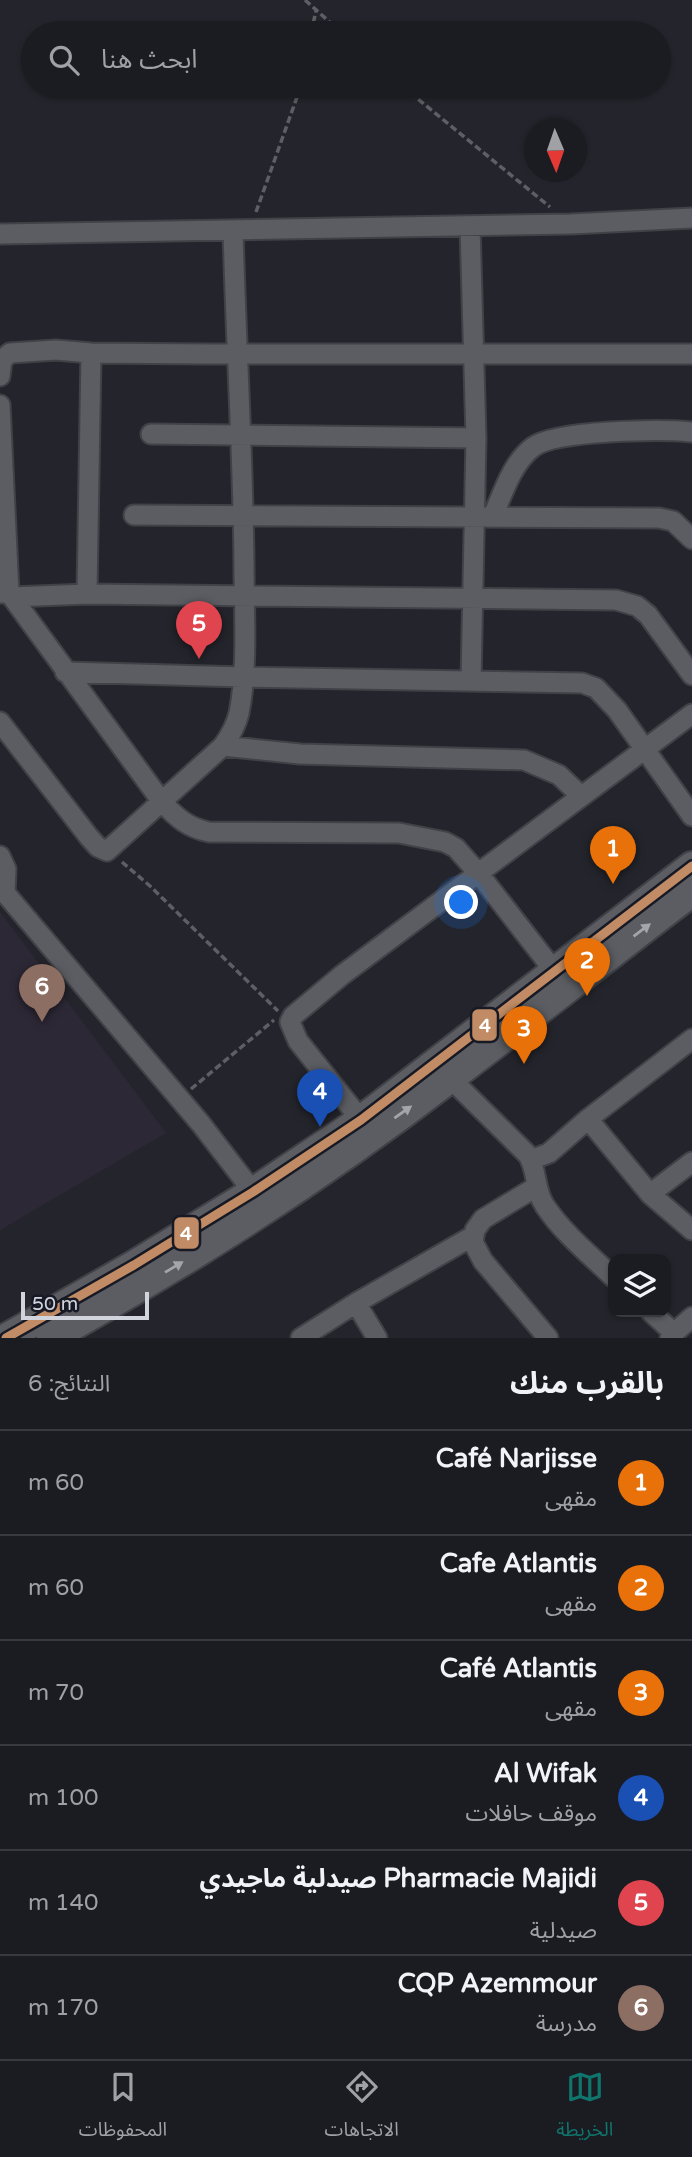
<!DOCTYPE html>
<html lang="ar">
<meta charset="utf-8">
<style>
:root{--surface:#1b1c21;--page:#24252a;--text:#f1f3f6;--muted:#a0a1a5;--line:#393a3f;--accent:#0f766e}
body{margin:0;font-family:"Varela Round","Noto Sans Arabic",sans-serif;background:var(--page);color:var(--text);direction:rtl}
.controls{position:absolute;right:21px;bottom:21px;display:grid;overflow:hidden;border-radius:14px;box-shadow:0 2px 5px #0004}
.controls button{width:63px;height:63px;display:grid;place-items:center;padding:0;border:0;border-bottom:2px solid var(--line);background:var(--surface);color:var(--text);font:35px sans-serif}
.compass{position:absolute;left:524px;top:119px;width:63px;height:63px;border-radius:50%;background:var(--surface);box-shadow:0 2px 5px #0004;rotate:178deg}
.scale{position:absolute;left:21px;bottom:18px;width:128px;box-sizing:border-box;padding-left:7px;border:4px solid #d2d4dd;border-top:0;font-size:19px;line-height:24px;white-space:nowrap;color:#d2d4dd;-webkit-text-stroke:5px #171a25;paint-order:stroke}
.you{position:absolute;left:462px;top:903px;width:24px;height:24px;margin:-18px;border:5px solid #fff;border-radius:50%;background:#1a73e8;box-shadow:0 0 0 10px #1a73e833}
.badge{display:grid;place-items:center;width:46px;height:46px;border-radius:50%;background:var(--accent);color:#fff;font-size:23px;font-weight:700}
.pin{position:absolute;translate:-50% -58px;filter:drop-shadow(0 2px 4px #0008)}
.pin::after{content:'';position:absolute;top:37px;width:24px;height:21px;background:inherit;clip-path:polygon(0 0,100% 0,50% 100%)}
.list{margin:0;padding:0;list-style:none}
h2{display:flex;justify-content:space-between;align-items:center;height:91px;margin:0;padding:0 28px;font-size:30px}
h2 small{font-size:23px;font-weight:400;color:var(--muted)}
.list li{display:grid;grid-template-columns:46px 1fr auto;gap:21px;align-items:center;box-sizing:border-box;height:105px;padding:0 28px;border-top:2px solid var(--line)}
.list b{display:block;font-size:26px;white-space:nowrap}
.list p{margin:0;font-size:23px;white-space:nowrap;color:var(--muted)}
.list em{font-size:23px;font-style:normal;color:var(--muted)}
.icon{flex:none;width:38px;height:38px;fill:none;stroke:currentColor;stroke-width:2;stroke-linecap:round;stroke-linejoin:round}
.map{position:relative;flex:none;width:692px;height:1338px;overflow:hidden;direction:ltr}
.search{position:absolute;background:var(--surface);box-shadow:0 2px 5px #0004;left:21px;right:21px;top:21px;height:77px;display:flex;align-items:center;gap:18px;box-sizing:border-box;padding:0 24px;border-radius:38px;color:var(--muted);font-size:26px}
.sheet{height:721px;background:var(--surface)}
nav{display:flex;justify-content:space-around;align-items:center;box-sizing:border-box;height:98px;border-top:2px solid var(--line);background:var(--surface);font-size:19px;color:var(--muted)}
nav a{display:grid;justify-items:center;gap:4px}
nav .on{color:var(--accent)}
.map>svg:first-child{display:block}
</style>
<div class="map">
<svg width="692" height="1338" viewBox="0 0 692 1338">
<rect width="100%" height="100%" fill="#24252c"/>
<path fill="#2d2836" d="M 0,912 L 166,1133 L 0,1230 Z"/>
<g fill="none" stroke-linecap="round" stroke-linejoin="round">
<g stroke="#414248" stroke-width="23">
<path id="street" d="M 470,226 L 476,438 L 471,681
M 0,234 L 571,224 L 692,218
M 0,376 L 2,360 L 10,353 L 56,350 L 91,353 L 208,354 L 692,354
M 0,405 L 9,593
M 151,434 L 476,438
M 134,515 L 659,518 L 673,521 L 692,539
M 493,516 C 503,493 512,463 533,447 C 556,430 661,429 692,432
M 0,593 L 8,592 L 12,597 L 162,802 C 176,817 188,828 209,832 L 399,833 L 445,842 L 456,848 L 479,874 L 562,981
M 87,594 L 91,353
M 12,597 L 87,594 L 616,600 L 637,606 L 648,615 L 692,675
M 65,672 L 243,677 L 582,683 L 596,688 L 617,710 L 692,816
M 0,722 L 89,837 L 98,847 L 107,851 L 223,746 C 230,736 236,726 239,713 C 248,668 244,611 244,565 C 243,454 236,342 233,231
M 223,746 L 300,754 L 524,760 L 559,775 L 581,796
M 0,856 L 6,869 L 5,893 L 201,1124 L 261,1202
M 451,1079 L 528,1155 C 538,1171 534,1190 545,1206 C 563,1233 590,1255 613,1277
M 588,1119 L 650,1194 L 692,1230
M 361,1120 L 298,1041 L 290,1022 L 293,1016 L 342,975 L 692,714
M 531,1160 L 549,1153 L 588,1119 L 692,1039
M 536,1187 L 483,1219 L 475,1230 L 473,1242 L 483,1261 L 548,1338
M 650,1194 L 692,1162
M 651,1312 L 674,1333 L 670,1338
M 674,1333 L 692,1317
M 301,1338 L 356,1303
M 377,1338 L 356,1303 L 473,1236"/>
</g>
<g stroke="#414248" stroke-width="32">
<path id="secondary" d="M 6,1338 L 134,1265 L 253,1192 L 361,1120 L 692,866
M 51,1338 C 191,1261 326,1174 452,1077 C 533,1016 612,953 692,892"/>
</g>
<path stroke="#5e5f64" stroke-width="3.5" stroke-dasharray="7 3.5" stroke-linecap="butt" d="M 305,0 L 342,33
M 311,33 L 316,11
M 402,86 L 550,207
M 256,212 L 301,86
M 122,862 L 150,886 L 278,1011
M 191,1089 L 274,1020"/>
<use href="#street" stroke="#5c5d62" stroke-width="19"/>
<use href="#secondary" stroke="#5c5d62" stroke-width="28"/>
<g stroke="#171a25" stroke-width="14">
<path id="bus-1" d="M 6,1338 L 134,1265 L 253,1192 L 361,1120 L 692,866"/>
</g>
<use href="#bus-1" stroke="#c18c65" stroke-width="9"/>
</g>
<defs><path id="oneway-solid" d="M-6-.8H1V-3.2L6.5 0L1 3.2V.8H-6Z" transform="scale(1.75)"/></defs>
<g fill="#a3a4ac">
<use href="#oneway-solid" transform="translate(642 930) rotate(-37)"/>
<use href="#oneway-solid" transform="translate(403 1112) rotate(-35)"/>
<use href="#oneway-solid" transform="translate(174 1267) rotate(-31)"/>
</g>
<g stroke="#171a25" stroke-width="2.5">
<rect x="471" y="1008" width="27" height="34" rx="7" fill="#c18c65"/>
<rect x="173" y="1216" width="27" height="34" rx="7" fill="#c18c65"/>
</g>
<g font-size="19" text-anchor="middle" font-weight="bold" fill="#fff">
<text x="485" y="1032">4</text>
<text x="186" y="1240">4</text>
</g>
</svg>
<div class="controls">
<button><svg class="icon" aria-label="layers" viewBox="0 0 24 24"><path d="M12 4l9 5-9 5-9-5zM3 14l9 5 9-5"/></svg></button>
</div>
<svg class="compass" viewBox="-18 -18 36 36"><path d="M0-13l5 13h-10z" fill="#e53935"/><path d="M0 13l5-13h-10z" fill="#a0a1a5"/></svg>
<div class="scale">50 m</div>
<div class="you"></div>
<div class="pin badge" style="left:613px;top:884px;background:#e8710a">1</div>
<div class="pin badge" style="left:587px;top:996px;background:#e8710a">2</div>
<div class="pin badge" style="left:524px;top:1064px;background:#e8710a">3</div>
<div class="pin badge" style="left:320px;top:1127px;background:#1a4fb4">4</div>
<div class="pin badge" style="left:199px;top:659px;background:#e0444e">5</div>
<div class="pin badge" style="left:42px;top:1022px;background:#8d6e63">6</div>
<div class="search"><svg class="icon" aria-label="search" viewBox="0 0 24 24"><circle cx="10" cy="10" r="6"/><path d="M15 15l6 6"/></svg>ابحث هنا</div>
</div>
<section class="sheet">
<h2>بالقرب منك<small>النتائج: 6</small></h2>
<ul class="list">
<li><span class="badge" style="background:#e8710a">1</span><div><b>Café Narjisse</b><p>مقهى</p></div><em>60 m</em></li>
<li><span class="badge" style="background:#e8710a">2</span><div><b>Cafe Atlantis</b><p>مقهى</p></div><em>60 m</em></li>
<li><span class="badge" style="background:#e8710a">3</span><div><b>Café Atlantis</b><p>مقهى</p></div><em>70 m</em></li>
<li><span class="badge" style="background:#1a4fb4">4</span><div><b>Al Wifak</b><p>موقف حافلات</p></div><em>100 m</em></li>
<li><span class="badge" style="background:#e0444e">5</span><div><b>Pharmacie Majidi صيدلية ماجيدي</b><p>صيدلية</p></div><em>140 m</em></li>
<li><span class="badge" style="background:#8d6e63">6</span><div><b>CQP Azemmour</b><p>مدرسة</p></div><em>170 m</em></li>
</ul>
</section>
<nav>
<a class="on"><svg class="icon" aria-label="map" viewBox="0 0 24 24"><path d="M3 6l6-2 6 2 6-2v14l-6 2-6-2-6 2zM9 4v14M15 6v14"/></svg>الخريطة</a>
<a><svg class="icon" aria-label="directions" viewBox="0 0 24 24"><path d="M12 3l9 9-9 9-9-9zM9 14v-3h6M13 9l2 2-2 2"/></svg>الاتجاهات</a>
<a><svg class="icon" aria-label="saved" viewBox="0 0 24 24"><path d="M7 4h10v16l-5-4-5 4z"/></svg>المحفوظات</a>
</nav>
